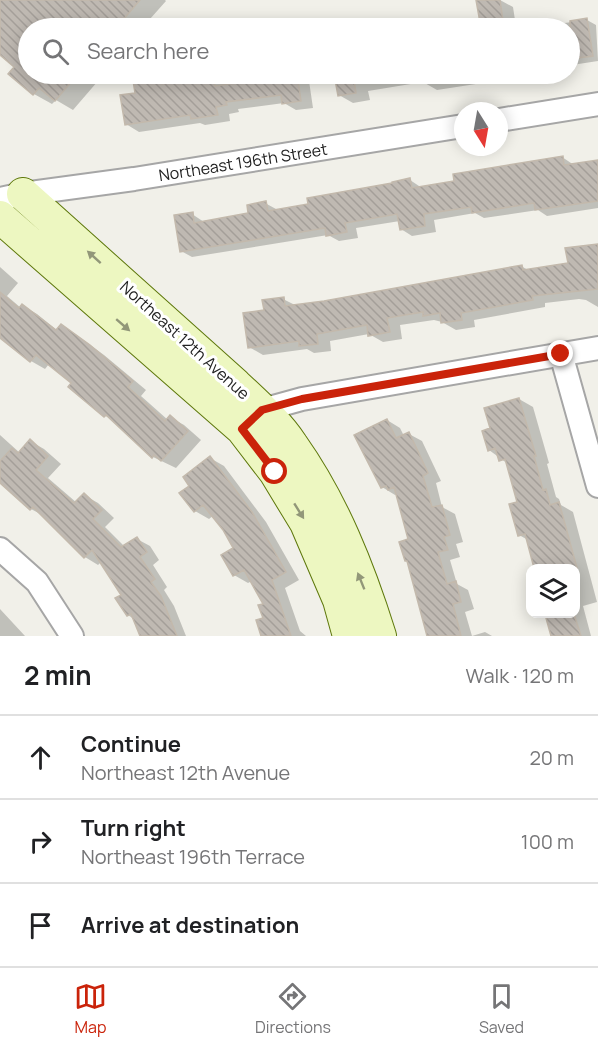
<!DOCTYPE html>
<meta charset="utf-8">
<style>
:root{--surface:#fff;--page:#f6f6f6;--text:#202124;--muted:#757577;--line:#e0e0e0;--accent:#ca230a}
body{margin:0;font-family:Manrope,sans-serif;background:var(--page);color:var(--text)}
.controls{position:absolute;right:18px;bottom:18px;display:grid;overflow:hidden;border-radius:12px;box-shadow:0 3px 15px #0003}
.controls button{width:54px;height:54px;display:grid;place-items:center;padding:0;border:0;border-bottom:2px solid var(--line);background:var(--surface);color:var(--text);font:30px sans-serif}
.compass{position:absolute;left:454px;top:102px;width:54px;height:54px;border-radius:50%;background:var(--surface);box-shadow:0 3px 15px #0003;rotate:169deg}
.stop{position:absolute;width:18px;height:18px;margin:-14px;border:4px solid #ca230a;border-radius:50%;background:#fff}
.stop.end{background:#ca230a;border-color:#fff;box-shadow:0 2px 6px #0008}
.list{margin:0;padding:0;list-style:none}
h2{display:flex;justify-content:space-between;align-items:center;height:78px;margin:0;padding:0 24px;font-size:26px}
h2 small{font-size:20px;font-weight:400;color:var(--muted)}
.list li{display:grid;grid-template-columns:39px 1fr auto;gap:18px;align-items:center;box-sizing:border-box;height:84px;padding:0 24px;border-top:2px solid var(--line)}
.list b{display:block;font-size:22px;white-space:nowrap}
.list p{margin:0;font-size:20px;white-space:nowrap;color:var(--muted)}
.list em{font-size:20px;font-style:normal;color:var(--muted)}
.icon{flex:none;width:33px;height:33px;fill:none;stroke:currentColor;stroke-width:2;stroke-linecap:round;stroke-linejoin:round}
.map{position:relative;flex:none;width:598px;height:636px;overflow:hidden}
.search{position:absolute;background:var(--surface);box-shadow:0 3px 15px #0003;left:18px;right:18px;top:18px;height:66px;display:flex;align-items:center;gap:15px;box-sizing:border-box;padding:0 21px;border-radius:33px;color:var(--muted);font-size:22px}
.sheet{height:330px;background:var(--surface)}
nav{display:flex;justify-content:space-around;align-items:center;box-sizing:border-box;height:84px;border-top:2px solid var(--line);background:var(--surface);font-size:16px;color:var(--muted)}
nav a{display:grid;justify-items:center;gap:3px}
nav .on{color:var(--accent)}
.map>svg:first-child{display:block}
</style>
<div class="map">
<svg width="598" height="636" viewBox="0 0 598 636">
<defs>
<pattern id="building-back-hatch" width="6" height="6" patternUnits="userSpaceOnUse" patternTransform="scale(1.5)"><rect width="6" height="6" fill="#bfb9b2"/><path d="M-1 5l2 2M0 0l6 6M5-1l2 2" fill="none" stroke="#a49f99"/></pattern>
</defs>
<rect width="100%" height="100%" fill="#f1f0e9"/>
<path fill="#0003" d="M 0,0 L 165,0 L 166,1 L 142,28 L 28,28 L 28,74 L 104,74 L 73,110 L 56,100 L 52,104 L 34,94 L 16,67 L 0,53 Z
M 493,0 L 500,0 L 513,7 L 515,20 L 521,19 L 535,28 L 454,28 L 482,25 Z
M 587,20 L 596,25 L 598,61 L 572,65 L 570,64 L 570,28 L 558,28 L 557,24 Z
M 134,74 L 172,74 L 173,84 L 213,78 L 227,86 L 252,82 L 250,74 L 308,74 L 313,108 L 296,110 L 284,103 L 238,109 L 239,112 L 229,114 L 230,121 L 205,125 L 200,123 L 139,132 L 126,124 L 137,94 Z
M 336,74 L 514,74 L 515,78 L 437,90 L 423,82 L 368,91 L 370,100 L 353,103 L 339,95 Z
M 562,157 L 574,165 L 598,161 L 598,208 L 547,216 L 538,210 L 484,218 L 475,213 L 434,220 L 436,232 L 412,236 L 401,229 L 400,221 L 356,228 L 358,238 L 339,241 L 328,235 L 192,257 L 181,251 L 192,214 L 204,222 L 250,215 L 265,203 L 276,209 L 277,211 L 410,180 L 422,188 Z
M 598,245 L 598,307 L 586,300 L 579,299 L 545,303 L 545,307 L 474,320 L 475,327 L 456,330 L 442,322 L 434,320 L 400,325 L 402,339 L 383,342 L 369,334 L 330,341 L 331,351 L 314,353 L 307,349 L 263,355 L 249,347 L 265,311 L 283,299 L 297,306 L 521,266 L 528,270 L 569,264 Z
M 0,267 L 18,283 L 7,296 L 21,308 L 23,306 L 37,314 L 58,331 L 75,334 L 104,355 L 146,390 L 141,396 L 168,420 L 170,417 L 184,425 L 201,440 L 176,468 L 153,457 L 113,420 L 105,415 L 73,383 L 49,364 L 45,369 L 31,361 L 0,336 Z
M 519,399 L 533,407 L 549,463 L 547,464 L 556,497 L 559,499 L 561,505 L 573,512 L 597,602 L 583,606 L 591,636 L 552,636 L 548,614 L 576,614 L 576,568 L 536,568 L 528,540 L 519,535 L 519,503 L 508,464 L 489,450 L 492,429 Z
M 387,420 L 400,428 L 404,436 L 409,434 L 422,441 L 441,481 L 436,483 L 442,507 L 455,514 L 463,542 L 456,544 L 460,557 L 450,560 L 457,584 L 468,590 L 474,609 L 465,612 L 472,636 L 485,632 L 492,636 L 431,636 L 410,541 L 397,494 L 395,495 L 382,487 Z
M 0,435 L 20,453 L 30,441 L 44,449 L 61,464 L 48,478 L 77,503 L 84,495 L 98,503 L 114,518 L 105,527 L 125,547 L 137,539 L 150,546 L 159,560 L 153,565 L 167,587 L 164,590 L 174,606 L 186,636 L 142,636 L 135,620 L 128,615 L 123,595 L 101,562 L 98,565 L 85,557 L 44,516 L 31,509 L 0,481 Z
M 210,458 L 224,466 L 266,522 L 299,580 L 285,588 L 300,631 L 306,636 L 261,636 L 265,605 L 252,581 L 248,583 L 234,575 L 235,549 L 214,515 L 209,519 L 195,511 L 191,486 Z
M 0,609 L 25,636 L 0,636 Z"/>
<path fill="url(#building-back-hatch)" stroke="#c3b9ac" stroke-width="1.5" d="M 0,0 L 140,0 L 116,28 L 28,28 L 28,74 L 78,74 L 55,101 L 39,88 L 33,95 L 8,74 L 14,67 L 0,55 Z
M 476,0 L 500,0 L 504,28 L 481,28 Z
M 587,18 L 593,56 L 570,59 L 570,21 Z
M 132,74 L 161,74 L 162,84 L 213,76 L 215,86 L 250,81 L 249,74 L 297,74 L 301,101 L 282,104 L 281,95 L 226,102 L 227,105 L 216,107 L 218,115 L 191,119 L 190,115 L 125,125 L 120,95 L 135,93 Z
M 334,74 L 353,74 L 356,93 L 338,96 Z
M 563,156 L 564,165 L 598,160 L 598,201 L 535,210 L 534,203 L 472,213 L 471,207 L 424,214 L 425,226 L 400,230 L 397,214 L 345,223 L 347,232 L 326,236 L 325,228 L 180,252 L 174,215 L 193,212 L 194,223 L 248,213 L 247,205 L 266,201 L 268,211 L 308,204 L 307,198 L 392,183 L 392,182 L 410,178 L 412,188 L 454,181 L 453,174 Z
M 598,244 L 598,289 L 532,296 L 533,300 L 461,313 L 462,320 L 441,323 L 440,313 L 423,316 L 423,312 L 387,318 L 390,332 L 368,336 L 367,325 L 317,334 L 318,344 L 299,346 L 299,341 L 248,348 L 243,313 L 264,310 L 262,300 L 284,297 L 285,306 L 324,301 L 522,265 L 523,270 L 568,263 L 565,248 Z
M 0,292 L 19,308 L 22,304 L 56,330 L 61,324 L 90,345 L 133,381 L 128,387 L 165,421 L 170,415 L 188,431 L 161,461 L 154,455 L 152,458 L 106,415 L 104,417 L 68,387 L 71,383 L 36,355 L 30,362 L 0,338 Z
M 519,398 L 536,456 L 534,456 L 543,490 L 546,489 L 550,505 L 559,502 L 577,568 L 534,568 L 525,534 L 518,536 L 509,504 L 517,502 L 505,459 L 499,461 L 495,448 L 488,451 L 482,431 L 490,428 L 484,408 Z
M 387,419 L 396,438 L 409,432 L 428,473 L 423,476 L 432,507 L 442,505 L 450,535 L 444,537 L 448,550 L 438,552 L 447,584 L 456,581 L 461,602 L 453,604 L 461,636 L 427,636 L 407,561 L 405,561 L 399,542 L 408,539 L 394,487 L 388,490 L 386,486 L 381,488 L 354,435 Z
M 30,439 L 48,456 L 36,470 L 74,503 L 84,493 L 102,510 L 93,519 L 121,547 L 137,537 L 147,552 L 140,557 L 155,579 L 151,582 L 161,596 L 177,636 L 140,636 L 131,614 L 127,616 L 115,598 L 121,595 L 92,550 L 84,558 L 33,507 L 30,510 L 0,483 L 0,461 L 12,448 L 18,453 Z
M 210,456 L 252,512 L 286,572 L 272,580 L 291,636 L 261,636 L 256,620 L 263,618 L 258,605 L 263,604 L 244,570 L 233,576 L 221,555 L 233,548 L 223,530 L 203,505 L 194,512 L 179,493 L 189,486 L 183,477 Z
M 563,614 L 574,614 L 581,636 L 551,636 L 546,618 Z"/>
<g fill="none" stroke-linecap="round" stroke-linejoin="round">
<g stroke="#a6a6a6" stroke-width="26">
<path id="street" d="M 499,120 L 598,104
M 0,199 L 23,194 L 134,179 L 463,126
M 561,354 L 598,486
M 254,417 L 262,410 L 302,399 L 598,348
M 0,549 L 37,582 L 72,636"/>
</g>
<g stroke="#5d770a" stroke-width="34">
<path id="secondary" d="M 23,194 L 236,385 C 255,403 277,422 292,445 C 333,503 359,569 380,636
M 0,217 L 242,429 L 275,472 L 306,523 L 339,600 L 349,636"/>
</g>
<use href="#street" stroke="#fff" stroke-width="22"/>
<use href="#secondary" stroke="#edf7c1" stroke-width="32"/>
</g>
<defs><path id="oneway-solid" d="M-6-.8H1V-3.2L6.5 0L1 3.2V.8H-6Z" transform="scale(1.5)"/></defs>
<g fill="#929779">
<use href="#oneway-solid" transform="translate(94 257) rotate(-138)"/>
<use href="#oneway-solid" transform="translate(123 325) rotate(41)"/>
<use href="#oneway-solid" transform="translate(299 511) rotate(58)"/>
<use href="#oneway-solid" transform="translate(361 581) rotate(-112)"/>
</g>
<g fill="none" stroke-linecap="round" stroke-linejoin="round">
<path stroke="#ca230a" stroke-width="8" d="M 275,472 L 242,429 L 262,410 L 302,399 L 561,354"/>
</g>
<g text-anchor="middle" stroke-width="6" stroke-linejoin="round" paint-order="stroke">
<g font-size="16" fill="#222" stroke="#fff">
<text transform="translate(243 162) rotate(-9)" y="6">Northeast 196th Street</text>
<text transform="translate(185 340) rotate(42)" y="6">Northeast 12th Avenue</text>
</g>
</g>
</svg>
<div class="controls">
<button><svg class="icon" aria-label="layers" viewBox="0 0 24 24"><path d="M12 4l9 5-9 5-9-5zM3 14l9 5 9-5"/></svg></button>
</div>
<svg class="compass" viewBox="-18 -18 36 36"><path d="M0-13l5 13h-10z" fill="#e53935"/><path d="M0 13l5-13h-10z" fill="#757577"/></svg>
<div class="stop" style="left:275px;top:472px"></div>
<div class="stop end" style="left:561px;top:354px"></div>
<div class="search"><svg class="icon" aria-label="search" viewBox="0 0 24 24"><circle cx="10" cy="10" r="6"/><path d="M15 15l6 6"/></svg>Search here</div>
</div>
<section class="sheet">
<h2>2 min<small>Walk · 120 m</small></h2>
<ul class="list">
<li><svg class="icon" aria-label="ahead" viewBox="0 0 24 24"><path d="M12 20V5M6 11l6-6 6 6"/></svg><div><b>Continue</b><p>Northeast 12th Avenue</p></div><em>20 m</em></li>
<li><svg class="icon" aria-label="right" viewBox="0 0 24 24"><path d="M7 20v-9h11M14 6l5 5-5 5"/></svg><div><b>Turn right</b><p>Northeast 196th Terrace</p></div><em>100 m</em></li>
<li><svg class="icon" aria-label="arrive" viewBox="0 0 24 24"><path d="M6 21V4h12l-3 4 3 4H6"/></svg><div><b>Arrive at destination</b></div></li>
</ul>
</section>
<nav>
<a class="on"><svg class="icon" aria-label="map" viewBox="0 0 24 24"><path d="M3 6l6-2 6 2 6-2v14l-6 2-6-2-6 2zM9 4v14M15 6v14"/></svg>Map</a>
<a><svg class="icon" aria-label="directions" viewBox="0 0 24 24"><path d="M12 3l9 9-9 9-9-9zM9 14v-3h6M13 9l2 2-2 2"/></svg>Directions</a>
<a><svg class="icon" aria-label="saved" viewBox="0 0 24 24"><path d="M7 4h10v16l-5-4-5 4z"/></svg>Saved</a>
</nav>
